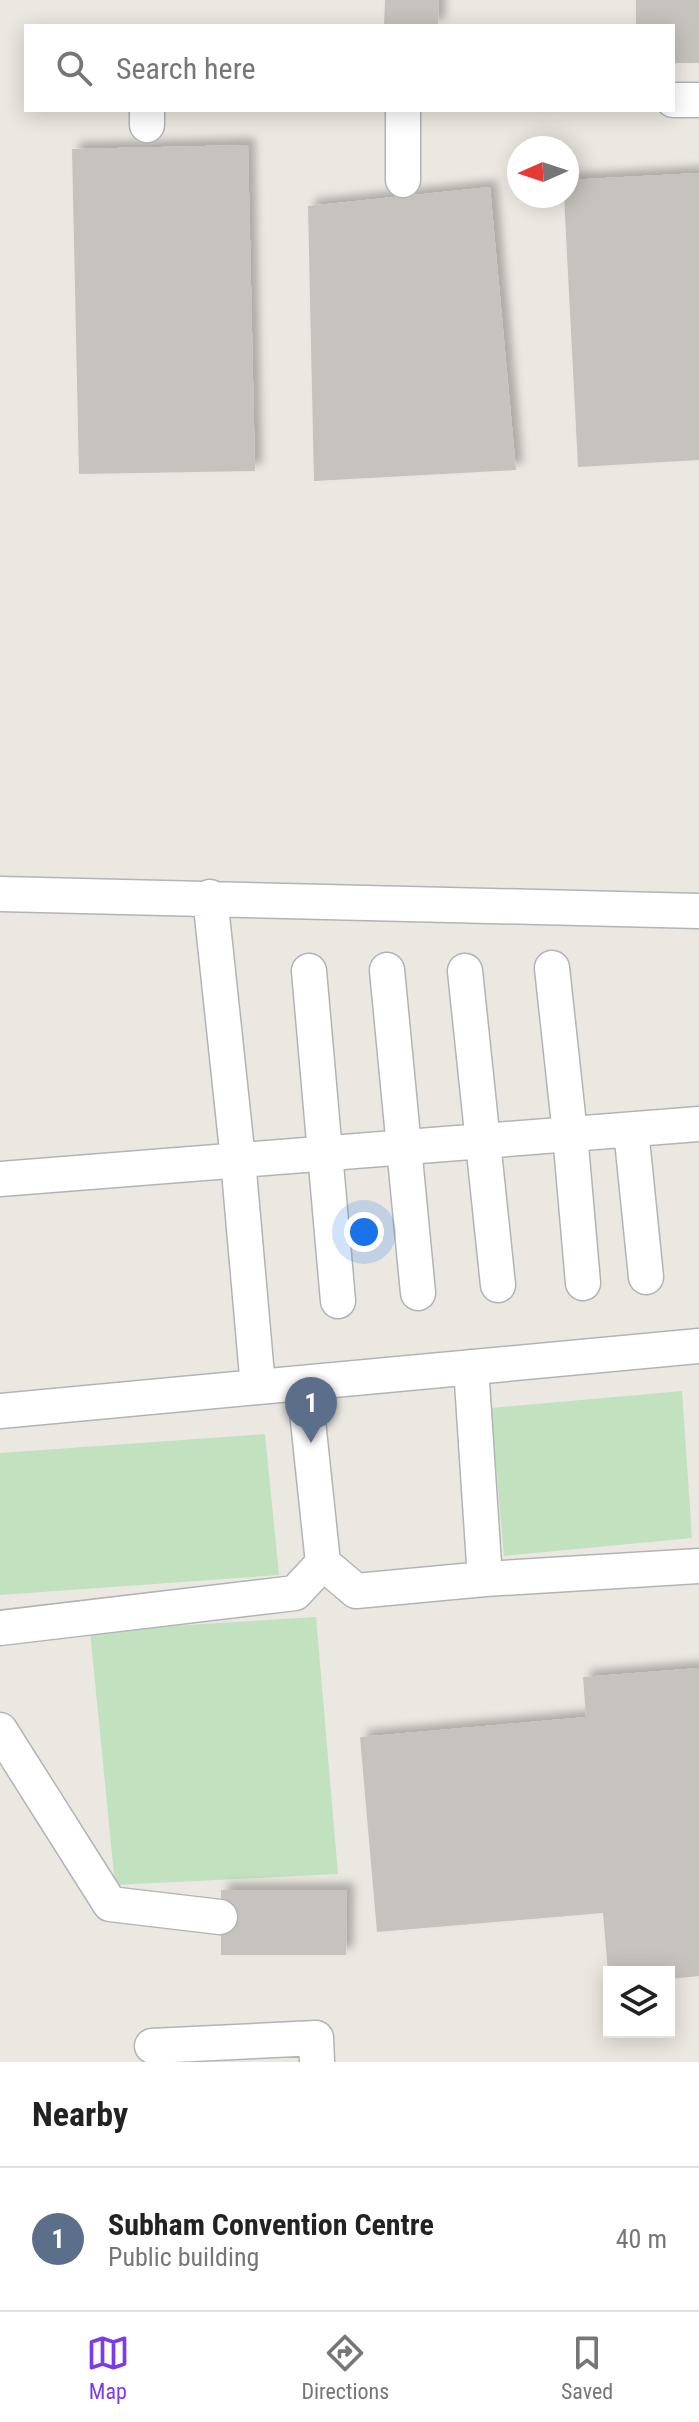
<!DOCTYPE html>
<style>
:root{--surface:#fff;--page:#f6f6f6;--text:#222;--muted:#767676;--line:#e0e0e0;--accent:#7c3aed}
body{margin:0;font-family:"Roboto Condensed",sans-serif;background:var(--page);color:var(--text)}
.controls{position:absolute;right:24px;bottom:24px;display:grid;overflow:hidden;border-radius:0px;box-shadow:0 4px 20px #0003}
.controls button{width:72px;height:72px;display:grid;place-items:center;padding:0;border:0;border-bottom:2px solid var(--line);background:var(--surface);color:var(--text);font:40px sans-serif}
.compass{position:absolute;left:507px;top:136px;width:72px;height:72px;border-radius:50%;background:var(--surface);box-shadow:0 4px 20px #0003;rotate:267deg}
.you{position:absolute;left:364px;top:1232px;width:28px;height:28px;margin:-20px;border:6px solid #fff;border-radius:50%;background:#1a73e8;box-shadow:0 0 0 12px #1a73e833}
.badge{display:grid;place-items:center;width:52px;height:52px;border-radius:50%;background:var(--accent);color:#fff;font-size:26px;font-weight:700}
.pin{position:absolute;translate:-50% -66px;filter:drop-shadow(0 2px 4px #0008)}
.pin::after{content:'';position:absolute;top:42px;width:28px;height:24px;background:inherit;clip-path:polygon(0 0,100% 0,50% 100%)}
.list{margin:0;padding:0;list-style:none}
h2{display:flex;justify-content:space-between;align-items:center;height:104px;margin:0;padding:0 32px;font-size:34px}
h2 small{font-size:26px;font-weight:400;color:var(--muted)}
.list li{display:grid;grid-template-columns:52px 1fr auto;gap:24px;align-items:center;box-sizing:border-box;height:144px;padding:0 32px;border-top:2px solid var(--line)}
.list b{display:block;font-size:30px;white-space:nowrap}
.list p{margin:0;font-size:26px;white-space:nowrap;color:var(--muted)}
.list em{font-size:26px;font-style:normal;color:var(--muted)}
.icon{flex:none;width:44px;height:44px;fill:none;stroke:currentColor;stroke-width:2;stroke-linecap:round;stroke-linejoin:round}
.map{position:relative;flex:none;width:699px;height:2062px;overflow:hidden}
.search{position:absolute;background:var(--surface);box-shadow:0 4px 20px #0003;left:24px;right:24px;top:24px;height:88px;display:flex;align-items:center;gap:20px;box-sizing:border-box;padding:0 28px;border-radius:0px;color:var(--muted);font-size:30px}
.sheet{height:248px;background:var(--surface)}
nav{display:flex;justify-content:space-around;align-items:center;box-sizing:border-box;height:112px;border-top:2px solid var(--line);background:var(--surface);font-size:22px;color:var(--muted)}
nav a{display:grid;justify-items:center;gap:4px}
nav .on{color:var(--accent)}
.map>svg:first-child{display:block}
</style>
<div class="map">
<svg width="699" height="2062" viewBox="0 0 699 2062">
<defs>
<filter id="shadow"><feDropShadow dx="7" dy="-7" stdDeviation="4" flood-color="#0004"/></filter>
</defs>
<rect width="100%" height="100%" fill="#ebe8e1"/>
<path fill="#c1e1bf" d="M 682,1391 L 692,1538 L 504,1556 L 491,1408 Z
M 265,1434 L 279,1575 L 0,1595 L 0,1453 Z
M 316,1617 L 338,1874 L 115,1885 L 90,1631 Z"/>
<path fill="#c6c3be" filter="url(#shadow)" d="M 385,0 L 439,0 L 438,26 L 384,26 Z
M 636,0 L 699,0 L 699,63 L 673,63 L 673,26 L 636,26 Z
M 248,145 L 255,471 L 79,474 L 72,149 Z
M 699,173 L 699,460 L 578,467 L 564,196 L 567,196 L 567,180 Z
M 490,187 L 516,470 L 314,481 L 308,206 Z
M 699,1668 L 699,1976 L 669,1979 L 669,1972 L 608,1972 L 603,1913 L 377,1932 L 360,1737 L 586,1717 L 583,1677 Z
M 221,1890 L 347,1890 L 346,1955 L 221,1955 Z"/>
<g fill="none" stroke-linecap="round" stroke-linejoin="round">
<g stroke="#b1b4b7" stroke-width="37">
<path id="minor" d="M 673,100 L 699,100
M 147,110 L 147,125
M 403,110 L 403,180
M 0,894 L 699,911
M 210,897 L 238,1160 L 258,1387
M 552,968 L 570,1134 L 583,1283
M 387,970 L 418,1293
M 309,971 L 338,1301
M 465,971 L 498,1285
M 631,1130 L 646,1277
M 0,1179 L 699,1124
M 471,1367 L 485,1579
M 304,1383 L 323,1563 L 356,1591 L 485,1579 L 699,1566
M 0,1411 L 699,1346
M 0,1628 L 295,1593 L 323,1563
M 0,1730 L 110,1904 L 220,1917
M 152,2046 L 316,2038 L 317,2062"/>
</g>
<use href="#minor" stroke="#fff" stroke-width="34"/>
</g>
</svg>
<div class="controls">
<button><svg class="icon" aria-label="layers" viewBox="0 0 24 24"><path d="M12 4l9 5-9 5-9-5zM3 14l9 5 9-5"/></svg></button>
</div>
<svg class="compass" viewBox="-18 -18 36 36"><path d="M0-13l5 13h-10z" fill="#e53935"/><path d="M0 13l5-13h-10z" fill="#767676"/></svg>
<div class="you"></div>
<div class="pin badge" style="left:311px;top:1443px;background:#5c6f8a">1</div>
<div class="search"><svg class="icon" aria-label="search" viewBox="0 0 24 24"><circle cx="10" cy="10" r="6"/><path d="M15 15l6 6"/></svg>Search here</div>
</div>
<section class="sheet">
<h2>Nearby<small></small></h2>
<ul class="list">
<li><span class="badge" style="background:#5c6f8a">1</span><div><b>Subham Convention Centre</b><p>Public building</p></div><em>40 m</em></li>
</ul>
</section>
<nav>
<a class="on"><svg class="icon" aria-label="map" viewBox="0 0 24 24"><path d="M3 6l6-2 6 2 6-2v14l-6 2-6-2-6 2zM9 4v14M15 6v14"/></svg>Map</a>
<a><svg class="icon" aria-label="directions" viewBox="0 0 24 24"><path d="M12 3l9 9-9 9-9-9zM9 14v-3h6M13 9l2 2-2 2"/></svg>Directions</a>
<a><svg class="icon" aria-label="saved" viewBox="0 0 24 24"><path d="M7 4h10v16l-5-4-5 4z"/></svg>Saved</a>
</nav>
